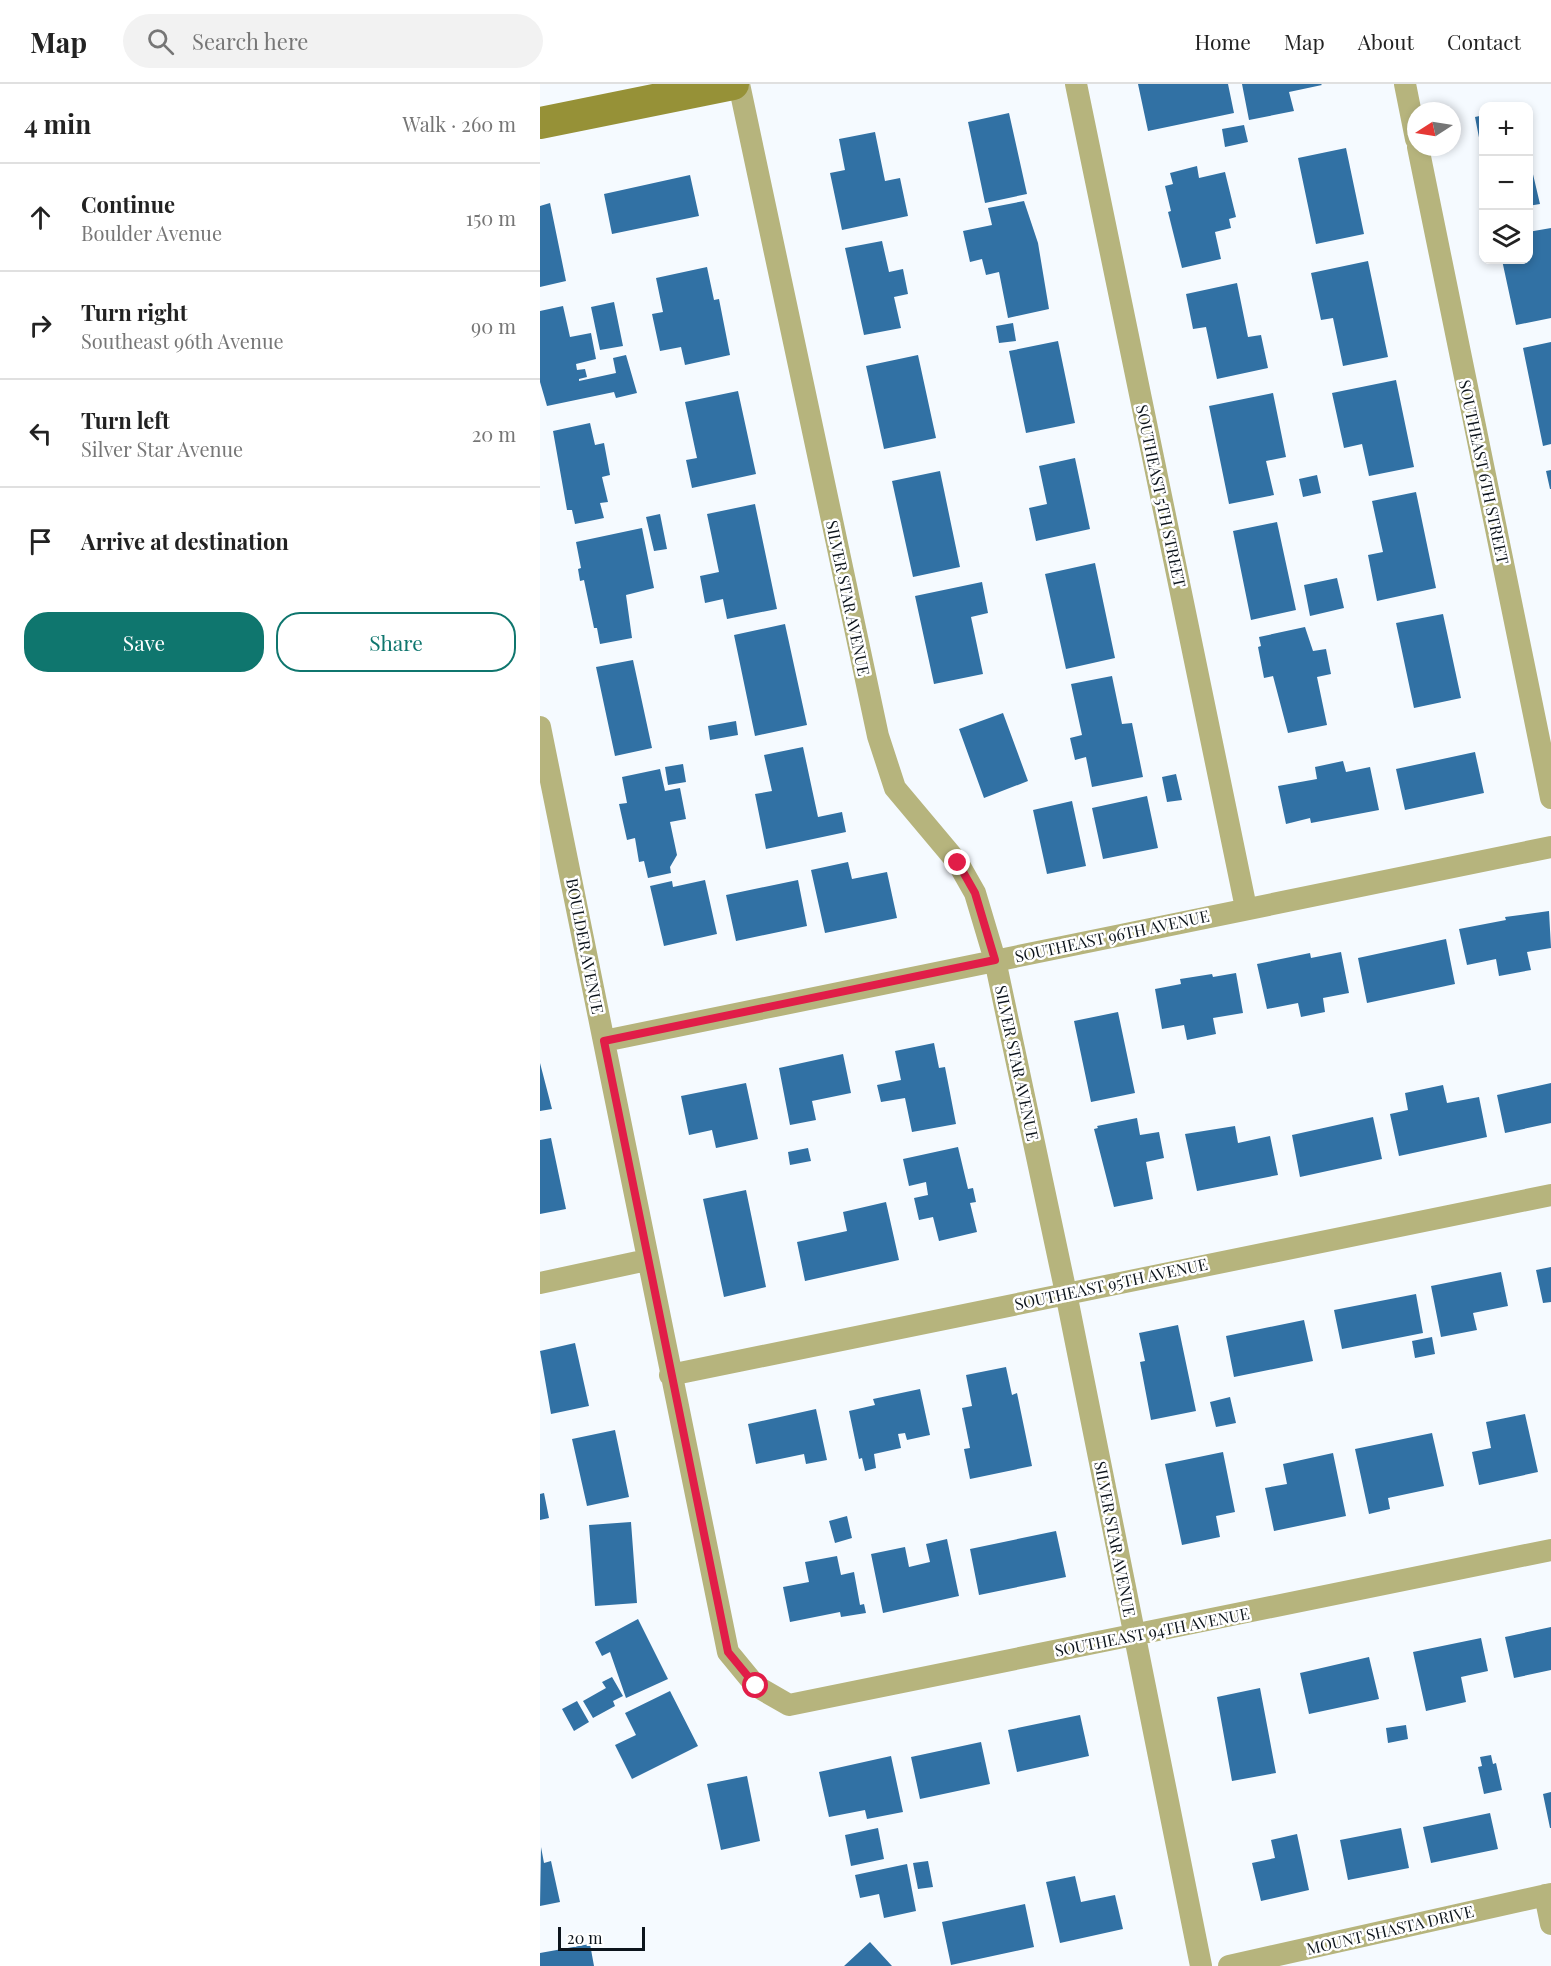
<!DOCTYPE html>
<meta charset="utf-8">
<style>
:root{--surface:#fff;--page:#f2f2f2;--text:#222;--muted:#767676;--line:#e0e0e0;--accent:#0f766e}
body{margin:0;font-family:"Playfair Display",serif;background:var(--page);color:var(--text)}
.controls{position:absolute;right:18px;top:18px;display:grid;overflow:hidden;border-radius:12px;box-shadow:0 3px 9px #0003}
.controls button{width:54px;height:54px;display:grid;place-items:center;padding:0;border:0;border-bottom:2px solid var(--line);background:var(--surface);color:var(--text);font:30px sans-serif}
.compass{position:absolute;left:867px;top:18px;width:54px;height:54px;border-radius:50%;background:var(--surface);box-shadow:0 3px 9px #0003;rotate:258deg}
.scale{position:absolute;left:18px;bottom:15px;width:87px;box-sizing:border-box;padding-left:6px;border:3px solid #0c141c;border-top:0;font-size:16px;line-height:21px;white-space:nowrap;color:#0c141c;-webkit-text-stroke:4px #fff;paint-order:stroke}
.stop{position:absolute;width:18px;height:18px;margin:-14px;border:4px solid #e11d48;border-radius:50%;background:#fff}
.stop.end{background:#e11d48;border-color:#fff;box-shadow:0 2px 6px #0008}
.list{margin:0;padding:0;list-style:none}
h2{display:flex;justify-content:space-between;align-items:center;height:78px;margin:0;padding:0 24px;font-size:26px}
h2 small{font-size:20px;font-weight:400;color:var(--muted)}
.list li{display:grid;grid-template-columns:39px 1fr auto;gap:18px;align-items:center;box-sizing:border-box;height:108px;padding:0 24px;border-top:2px solid var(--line)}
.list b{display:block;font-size:22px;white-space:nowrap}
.list p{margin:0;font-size:20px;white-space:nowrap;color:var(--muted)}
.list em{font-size:20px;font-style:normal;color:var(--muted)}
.actions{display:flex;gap:12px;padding:18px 24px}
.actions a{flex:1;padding:14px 0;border:2px solid var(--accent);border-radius:24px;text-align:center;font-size:21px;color:var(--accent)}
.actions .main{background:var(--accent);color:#fff}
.icon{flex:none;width:33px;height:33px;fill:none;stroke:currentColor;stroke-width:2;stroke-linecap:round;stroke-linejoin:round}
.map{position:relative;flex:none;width:1011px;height:1882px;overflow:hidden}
header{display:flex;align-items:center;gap:36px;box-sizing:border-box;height:84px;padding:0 30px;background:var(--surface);border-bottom:2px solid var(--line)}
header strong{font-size:28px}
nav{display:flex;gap:33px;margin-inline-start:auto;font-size:21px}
.search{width:420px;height:54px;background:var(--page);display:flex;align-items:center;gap:15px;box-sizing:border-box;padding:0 21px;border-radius:33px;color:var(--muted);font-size:22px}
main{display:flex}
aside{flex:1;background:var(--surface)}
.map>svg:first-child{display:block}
</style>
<header>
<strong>Map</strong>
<div class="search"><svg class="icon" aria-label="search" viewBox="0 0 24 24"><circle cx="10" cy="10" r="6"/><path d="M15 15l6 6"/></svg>Search here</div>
<nav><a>Home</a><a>Map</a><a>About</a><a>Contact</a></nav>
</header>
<main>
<aside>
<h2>4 min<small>Walk · 260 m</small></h2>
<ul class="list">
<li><svg class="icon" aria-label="ahead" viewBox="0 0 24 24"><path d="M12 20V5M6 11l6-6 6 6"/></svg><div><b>Continue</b><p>Boulder Avenue</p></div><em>150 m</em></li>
<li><svg class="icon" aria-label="right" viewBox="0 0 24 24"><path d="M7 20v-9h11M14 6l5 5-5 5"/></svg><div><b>Turn right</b><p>Southeast 96th Avenue</p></div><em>90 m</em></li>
<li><svg class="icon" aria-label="left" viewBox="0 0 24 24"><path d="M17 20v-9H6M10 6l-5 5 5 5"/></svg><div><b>Turn left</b><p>Silver Star Avenue</p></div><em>20 m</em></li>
<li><svg class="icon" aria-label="arrive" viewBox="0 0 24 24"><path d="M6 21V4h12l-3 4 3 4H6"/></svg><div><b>Arrive at destination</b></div></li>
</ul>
<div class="actions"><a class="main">Save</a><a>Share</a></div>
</aside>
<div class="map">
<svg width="1011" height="1882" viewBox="0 0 1011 1882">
<rect width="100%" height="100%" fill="#f5faff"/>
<path fill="#3171a4" d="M 598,0 L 688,0 L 694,29 L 608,47 Z
M 702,0 L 781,0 L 782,1 L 749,8 L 754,27 L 709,36 Z
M 469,29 L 487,110 L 445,119 L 428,38 Z
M 944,31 L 944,69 L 942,69 L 935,33 Z
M 704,41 L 708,58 L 685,63 L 682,45 Z
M 335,48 L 345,97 L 360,94 L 368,132 L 302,146 L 290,89 L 305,86 L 299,55 Z
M 806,64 L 824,150 L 776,160 L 758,74 Z
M 988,69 L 1000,120 L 988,122 Z
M 657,82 L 659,94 L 685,88 L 696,133 L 689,135 L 691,144 L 675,148 L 681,175 L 642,184 L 628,128 L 631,127 L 625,102 L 633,100 L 630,89 Z
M 150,91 L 159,132 L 72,150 L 64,110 Z
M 484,117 L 498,159 L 509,225 L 468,234 L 459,188 L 446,191 L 442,175 L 430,178 L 423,147 L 452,141 L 448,124 Z
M 10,119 L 26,197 L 0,203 L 0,122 Z
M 1011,144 L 1011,234 L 976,241 L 962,176 L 988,176 L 988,148 Z
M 342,157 L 349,188 L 363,185 L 368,210 L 354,213 L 361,244 L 324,251 L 305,164 Z
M 828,177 L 848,273 L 803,282 L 793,234 L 781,236 L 771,189 Z
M 167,183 L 174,216 L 179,215 L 190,271 L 145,281 L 141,263 L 120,267 L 112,230 L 123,228 L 116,194 Z
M 697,199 L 708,253 L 721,251 L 728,284 L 677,295 L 666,243 L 653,245 L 646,210 Z
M 74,218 L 83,262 L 60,266 L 51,223 Z
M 23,222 L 30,253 L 51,249 L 56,275 L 36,280 L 37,286 L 45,285 L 47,293 L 39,295 L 39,297 L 76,289 L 73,274 L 86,271 L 97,309 L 76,314 L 74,308 L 7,322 L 0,298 L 0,227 Z
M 473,239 L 476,257 L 459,259 L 456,242 Z
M 518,257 L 535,339 L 486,349 L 469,267 Z
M 1011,258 L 1011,360 L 1003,362 L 983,264 Z
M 378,271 L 396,354 L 344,365 L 326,282 Z
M 856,296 L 874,383 L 829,392 L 822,360 L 804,364 L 792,309 Z
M 198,307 L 216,390 L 152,404 L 146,376 L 157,374 L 145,318 Z
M 733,309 L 746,373 L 726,377 L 734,411 L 689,420 L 669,322 Z
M 50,339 L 55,361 L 64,359 L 70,391 L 62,393 L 68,418 L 60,419 L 64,434 L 35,440 L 32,426 L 27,426 L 13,347 Z
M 535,374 L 550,445 L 496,457 L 489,424 L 507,420 L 499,382 Z
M 1011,386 L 1011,405 L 1010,405 L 1006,387 Z
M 400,387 L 420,483 L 373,493 L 352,397 Z
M 777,391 L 781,409 L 763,413 L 759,395 Z
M 876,408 L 896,504 L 837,517 L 828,471 L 843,468 L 832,417 Z
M 215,420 L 237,525 L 187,535 L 183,515 L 165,519 L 160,492 L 179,488 L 167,430 Z
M 120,430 L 127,465 L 114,467 L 106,433 Z
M 737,438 L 756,526 L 711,536 L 693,447 Z
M 102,444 L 114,504 L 86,511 L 92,554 L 60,560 L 57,544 L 54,544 L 44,496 L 40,497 L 38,485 L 41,484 L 36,458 Z
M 555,479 L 575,574 L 526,585 L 505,490 Z
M 797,494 L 804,524 L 770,532 L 764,501 Z
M 442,498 L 448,529 L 431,533 L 443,590 L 394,600 L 375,512 Z
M 903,530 L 921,614 L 874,624 L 856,539 Z
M 245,540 L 267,641 L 215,652 L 194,551 Z
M 765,543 L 773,567 L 786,565 L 791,590 L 777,593 L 787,641 L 748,649 L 733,592 L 724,594 L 718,563 L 721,562 L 719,553 Z
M 93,576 L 112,664 L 75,672 L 56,583 Z
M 572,592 L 582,640 L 592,639 L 603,693 L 552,703 L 546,673 L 535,676 L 530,654 L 542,651 L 531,600 Z
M 463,629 L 488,697 L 444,714 L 419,645 Z
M 196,637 L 198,651 L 170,656 L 168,642 Z
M 263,663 L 278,733 L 302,728 L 306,748 L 226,765 L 215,710 L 232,707 L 224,671 Z
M 935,668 L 944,709 L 865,726 L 856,685 Z
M 803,677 L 806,688 L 830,683 L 839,726 L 771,739 L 770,734 L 746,740 L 738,702 L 777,695 L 775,683 Z
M 143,680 L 146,698 L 128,701 L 125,683 Z
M 120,685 L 125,707 L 140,704 L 146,735 L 130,738 L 137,771 L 130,783 L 131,789 L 108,794 L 104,777 L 99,778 L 95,754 L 87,756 L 79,720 L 87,719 L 82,693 Z
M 636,690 L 642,716 L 627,718 L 622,693 Z
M 607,712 L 618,764 L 563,775 L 552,724 Z
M 532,717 L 546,782 L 507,790 L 493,726 Z
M 308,778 L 312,795 L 347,788 L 357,834 L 285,849 L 271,786 Z
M 165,796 L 177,850 L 124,862 L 110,802 L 132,797 L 133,803 Z
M 258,796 L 267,842 L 196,857 L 186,811 Z
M 1009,827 L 1011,864 L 987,868 L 991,886 L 959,892 L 956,875 L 927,881 L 919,845 L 966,836 L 965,833 Z
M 906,855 L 915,900 L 827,919 L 818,874 Z
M 801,868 L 809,909 L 783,914 L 785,928 L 761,933 L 758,919 L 727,925 L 717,880 L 770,869 L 771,874 Z
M 696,889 L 703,929 L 673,934 L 676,950 L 647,956 L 644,941 L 622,945 L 615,905 L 641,900 L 640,895 L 672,890 L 673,893 Z
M 578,928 L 595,1009 L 551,1018 L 534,937 Z
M 394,959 L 399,984 L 405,983 L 416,1040 L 372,1048 L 365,1014 L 341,1018 L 337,1001 L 361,996 L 355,967 Z
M 303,970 L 311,1009 L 272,1017 L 276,1036 L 250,1041 L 239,984 Z
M 0,979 L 12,1025 L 0,1027 Z
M 206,999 L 218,1055 L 176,1064 L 172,1046 L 149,1051 L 141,1012 Z
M 1011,999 L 1011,1039 L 965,1049 L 957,1011 Z
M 903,1001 L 907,1019 L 939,1013 L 947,1053 L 859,1072 L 850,1030 L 868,1026 L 865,1009 Z
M 833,1033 L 842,1075 L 760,1093 L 752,1051 Z
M 597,1034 L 600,1051 L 619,1048 L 624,1074 L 606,1078 L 613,1115 L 574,1123 L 554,1045 L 558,1044 L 557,1042 Z
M 695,1042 L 698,1059 L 730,1052 L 738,1091 L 657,1107 L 645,1050 Z
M 11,1054 L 26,1125 L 0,1130 L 0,1056 Z
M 418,1063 L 428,1105 L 433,1104 L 436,1118 L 430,1119 L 437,1148 L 399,1157 L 393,1133 L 379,1136 L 374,1114 L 388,1111 L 386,1098 L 369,1102 L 363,1075 Z
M 268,1064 L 271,1077 L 250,1081 L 248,1068 Z
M 206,1106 L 226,1203 L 184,1213 L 163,1115 Z
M 346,1118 L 359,1176 L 265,1197 L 257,1158 L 307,1147 L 303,1128 Z
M 1011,1183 L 1011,1218 L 1003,1219 L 996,1186 Z
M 961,1188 L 968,1222 L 933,1229 L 937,1246 L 901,1253 L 891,1202 Z
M 876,1210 L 883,1249 L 802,1265 L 794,1226 Z
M 764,1236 L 773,1277 L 694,1293 L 686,1252 Z
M 638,1241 L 656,1327 L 611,1336 L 600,1278 L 605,1277 L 599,1249 Z
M 892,1253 L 895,1270 L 875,1274 L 872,1257 Z
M 35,1259 L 49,1322 L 11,1330 L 0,1267 Z
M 466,1283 L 472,1311 L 477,1309 L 492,1382 L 430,1395 L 424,1365 L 430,1364 L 422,1324 L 432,1322 L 426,1291 Z
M 380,1305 L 390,1351 L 367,1356 L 365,1349 L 358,1350 L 361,1364 L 334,1370 L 336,1384 L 325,1387 L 322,1374 L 319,1375 L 309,1327 L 335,1321 L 333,1315 Z
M 690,1313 L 696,1339 L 676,1343 L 670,1318 Z
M 276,1325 L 287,1376 L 266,1380 L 264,1370 L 216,1380 L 208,1340 Z
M 985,1330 L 998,1388 L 939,1401 L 932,1368 L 951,1364 L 946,1338 Z
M 75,1346 L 89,1413 L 47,1422 L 32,1355 Z
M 892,1349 L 904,1402 L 848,1414 L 850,1425 L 829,1430 L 815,1365 Z
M 683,1368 L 695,1428 L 676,1432 L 680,1453 L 642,1461 L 625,1380 Z
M 793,1369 L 806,1432 L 734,1447 L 725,1404 L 747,1400 L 743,1380 Z
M 4,1409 L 9,1434 L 0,1436 L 0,1410 Z
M 307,1432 L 312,1454 L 295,1459 L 289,1437 Z
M 91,1438 L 97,1519 L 55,1522 L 49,1441 Z
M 516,1447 L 526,1493 L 439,1511 L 430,1465 Z
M 407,1455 L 419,1512 L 343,1529 L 331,1470 L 365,1463 L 369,1483 L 390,1478 L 386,1460 Z
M 297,1472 L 301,1491 L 314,1488 L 320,1521 L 324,1520 L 326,1529 L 301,1533 L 300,1528 L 250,1538 L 243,1503 L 269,1498 L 265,1478 Z
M 98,1535 L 128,1595 L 86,1614 L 70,1568 L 62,1572 L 55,1558 Z
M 1011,1543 L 1011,1586 L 974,1594 L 965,1553 Z
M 941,1554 L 948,1587 L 921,1593 L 926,1618 L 886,1627 L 873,1568 Z
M 829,1573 L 839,1615 L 769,1630 L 760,1589 Z
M 72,1593 L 83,1612 L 73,1617 L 75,1622 L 53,1634 L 43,1617 L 66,1604 L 62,1598 Z
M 720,1604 L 736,1689 L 692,1697 L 677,1613 Z
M 130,1607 L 158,1662 L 92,1695 L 75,1661 L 96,1651 L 85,1629 Z
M 37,1617 L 49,1638 L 34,1647 L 22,1625 Z
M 540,1631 L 549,1672 L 477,1688 L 468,1646 Z
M 866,1641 L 868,1655 L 848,1659 L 846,1644 Z
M 441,1658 L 450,1700 L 380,1715 L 371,1673 Z
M 951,1671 L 953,1680 L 956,1679 L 962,1706 L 944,1710 L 938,1683 L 942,1682 L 940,1673 Z
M 351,1672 L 363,1728 L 327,1735 L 325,1726 L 289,1733 L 279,1688 Z
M 207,1692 L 220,1757 L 181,1766 L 167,1700 Z
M 1011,1708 L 1011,1744 L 1010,1744 L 1003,1710 Z
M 950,1729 L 958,1765 L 891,1779 L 883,1743 Z
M 338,1744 L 344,1775 L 311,1782 L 305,1751 Z
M 861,1744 L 869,1784 L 808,1796 L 800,1756 Z
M 757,1750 L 769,1806 L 721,1817 L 712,1779 L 735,1774 L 731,1756 Z
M 1,1763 L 4,1779 L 11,1777 L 20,1818 L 0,1822 Z
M 388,1777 L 393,1803 L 378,1805 L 373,1779 Z
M 367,1780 L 376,1827 L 344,1834 L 339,1810 L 320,1814 L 315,1791 Z
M 535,1792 L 541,1818 L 575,1811 L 583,1845 L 520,1859 L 506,1798 Z
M 485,1820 L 494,1863 L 411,1881 L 402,1838 Z
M 330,1858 L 352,1882 L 304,1882 Z
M 50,1860 L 54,1882 L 0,1882 L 0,1869 Z"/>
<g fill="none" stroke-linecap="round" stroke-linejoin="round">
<path stroke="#b6b47d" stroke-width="22" d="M 199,0 L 338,652 L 355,704 L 418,779 L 435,809 L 455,876 L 526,1209 L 661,1882
M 536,0 L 706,824
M 865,0 L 876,55
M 878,63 L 1011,714
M 0,643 L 188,1568 L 216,1602 L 249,1621 L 1011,1466
M 64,957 L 1011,763
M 0,1199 L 107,1176
M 130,1291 L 1011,1111
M 1005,1811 L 1011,1840
M 689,1882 L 1011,1810"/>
<path stroke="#969137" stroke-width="32" d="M 0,39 L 193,0"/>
</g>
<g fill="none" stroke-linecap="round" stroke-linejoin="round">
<path stroke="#e11d48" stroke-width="8" d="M 216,1602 L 188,1568 L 64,957 L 455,876 L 435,809 L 418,779"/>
</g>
<g text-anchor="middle" stroke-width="5" stroke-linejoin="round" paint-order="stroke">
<g font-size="16" fill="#0c141c" stroke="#fff">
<text transform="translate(944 388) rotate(78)" y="6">SOUTHEAST 6TH STREET</text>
<text transform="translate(621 412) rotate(78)" y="6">SOUTHEAST 5TH STREET</text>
<text transform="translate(308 514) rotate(78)" y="6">SILVER STAR AVENUE</text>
<text transform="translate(572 852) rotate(-12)" y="6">SOUTHEAST 96TH AVENUE</text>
<text transform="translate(45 862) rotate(79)" y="6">BOULDER AVENUE</text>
<text transform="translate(477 979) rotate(78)" y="6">SILVER STAR AVENUE</text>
<text transform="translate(571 1200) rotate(-12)" y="6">SOUTHEAST 95TH AVENUE</text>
<text transform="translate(575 1455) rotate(79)" y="6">SILVER STAR AVENUE</text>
<text transform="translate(612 1548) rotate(-11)" y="6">SOUTHEAST 94TH AVENUE</text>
<text transform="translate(850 1846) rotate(-13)" y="6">MOUNT SHASTA DRIVE</text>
</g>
</g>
</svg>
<div class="controls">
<button>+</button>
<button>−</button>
<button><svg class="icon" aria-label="layers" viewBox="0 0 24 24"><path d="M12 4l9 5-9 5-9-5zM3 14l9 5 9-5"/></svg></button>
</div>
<svg class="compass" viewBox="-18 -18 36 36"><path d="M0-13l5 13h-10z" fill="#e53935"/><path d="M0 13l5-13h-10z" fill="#767676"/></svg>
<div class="scale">20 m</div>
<div class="stop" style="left:216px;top:1602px"></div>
<div class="stop end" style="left:418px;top:779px"></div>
</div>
</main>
